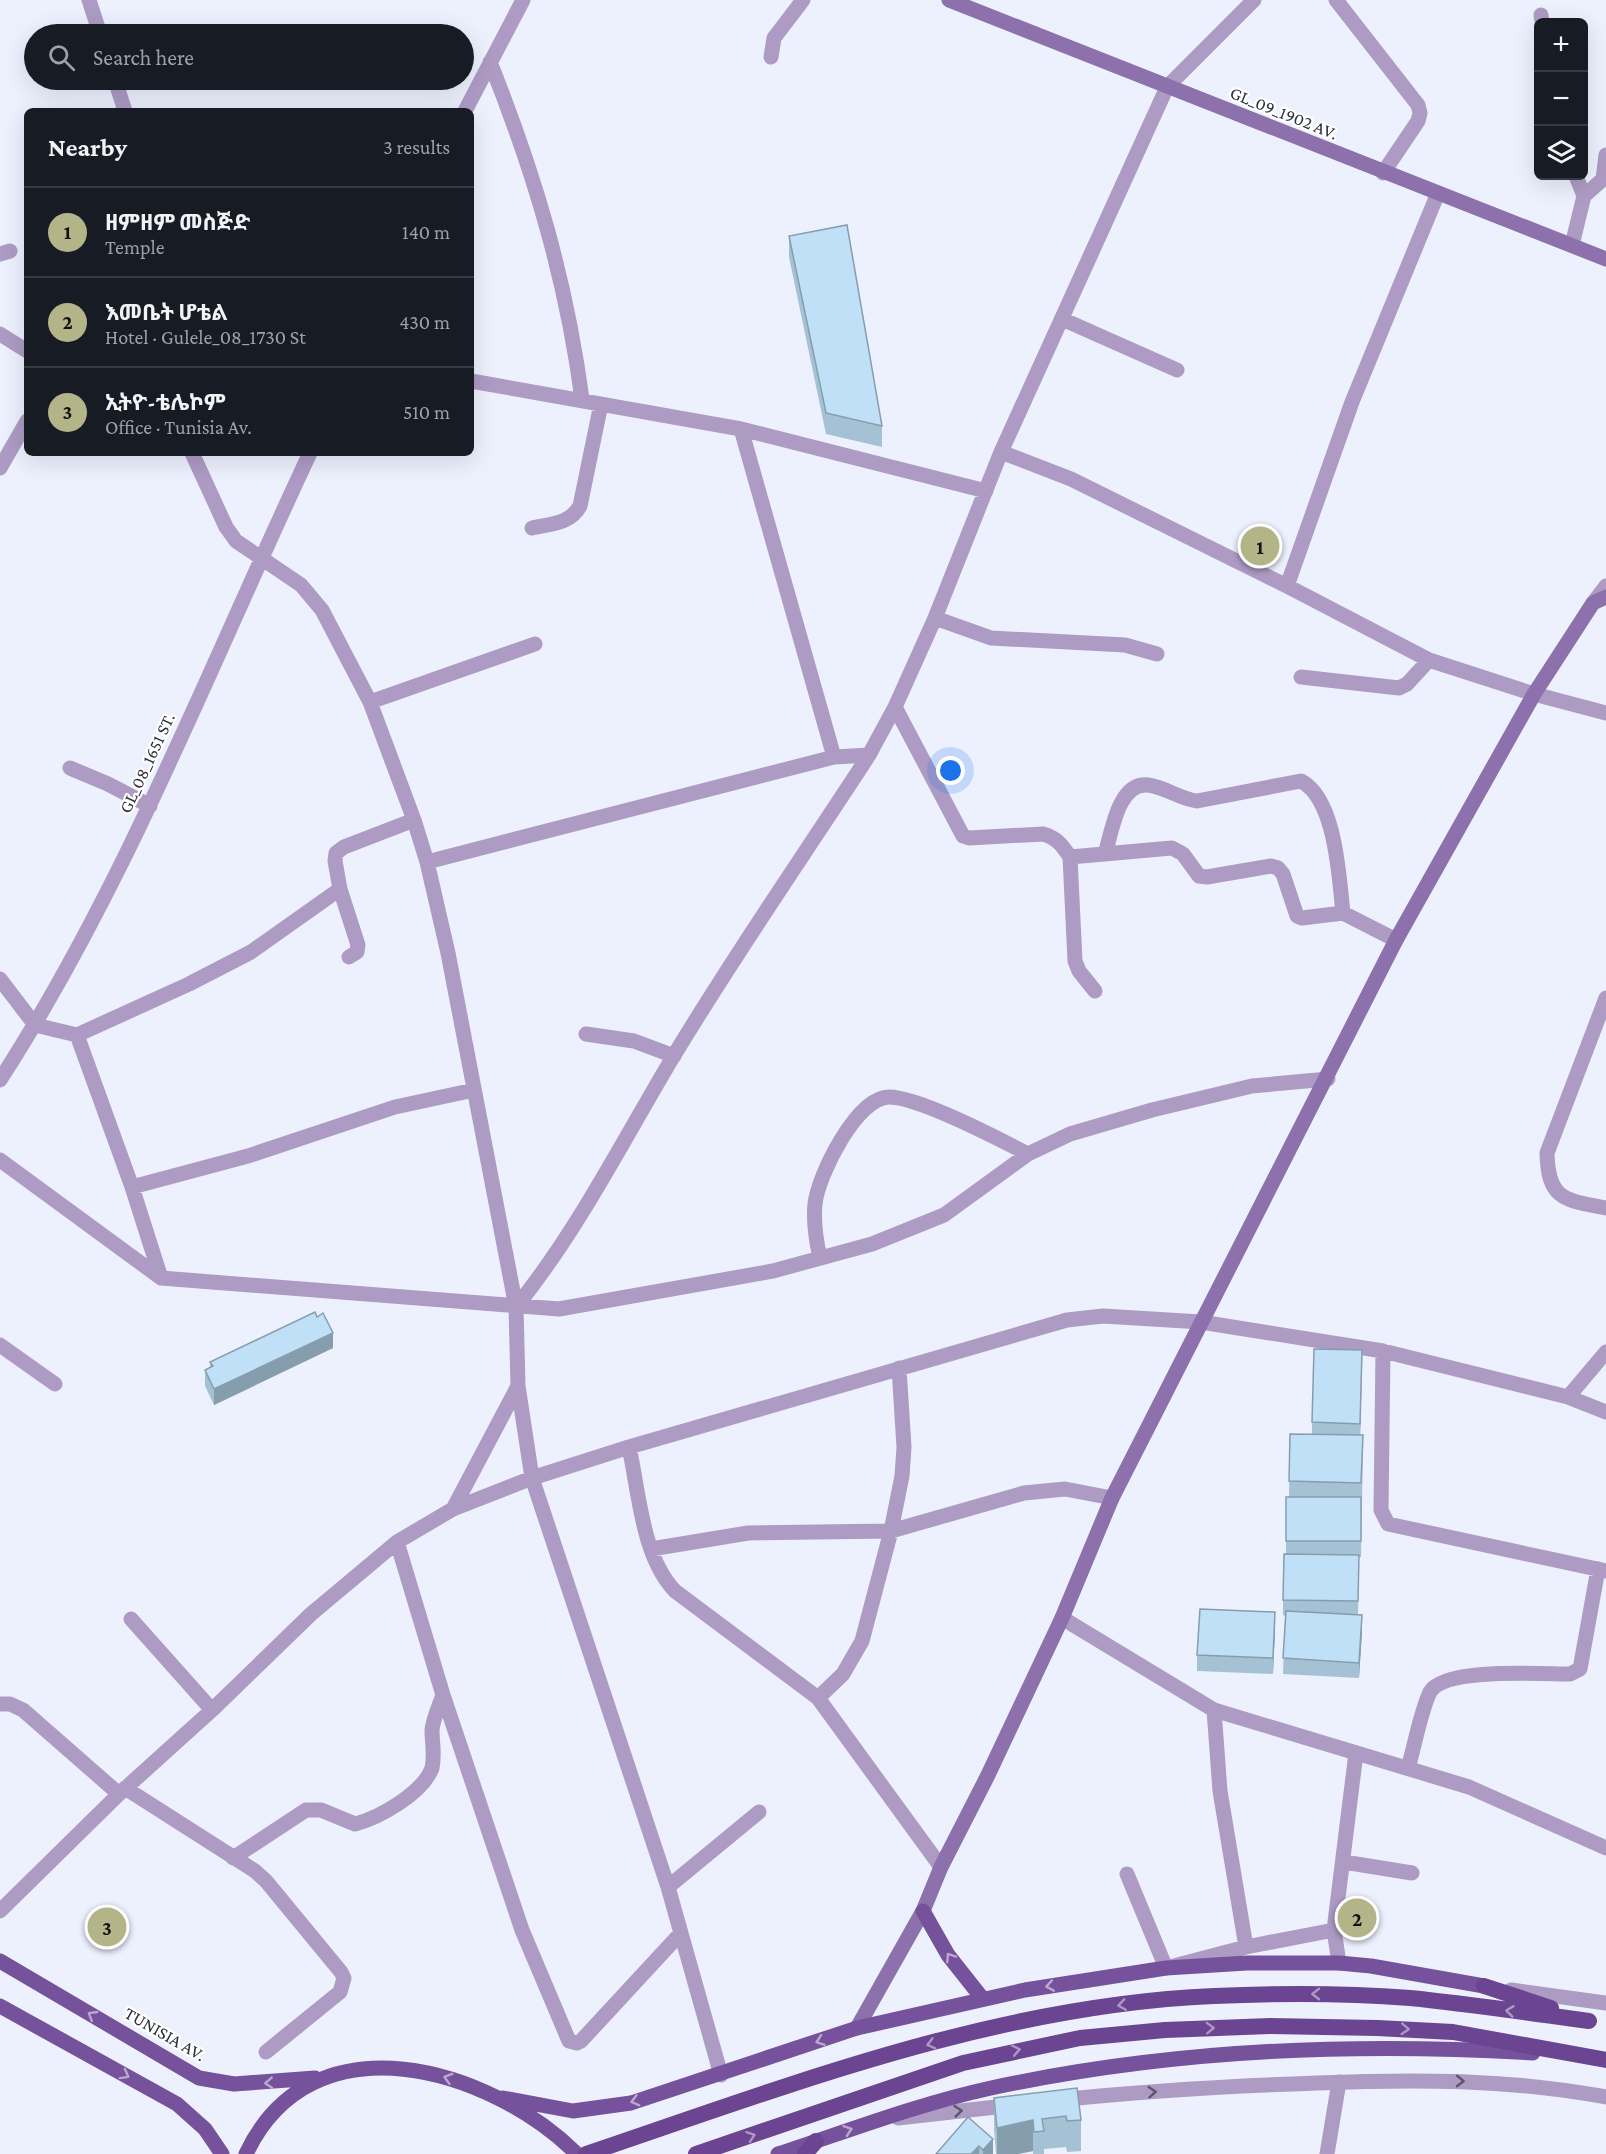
<!DOCTYPE html>
<meta charset="utf-8">
<style>
:root{--surface:#171b24;--page:#20242c;--text:#f1f3f6;--muted:#9ea1a6;--line:#363941;--accent:#b3b487}
body{margin:0;font-family:"Crimson Pro","Noto Sans Ethiopic",serif;background:var(--page);color:var(--text)}
.controls{position:absolute;right:18px;top:18px;display:grid;overflow:hidden;border-radius:9px;box-shadow:0 6px 24px #0002}
.controls button{width:54px;height:54px;display:grid;place-items:center;padding:0;border:0;border-bottom:2px solid var(--line);background:var(--surface);color:var(--text);font:30px sans-serif}
.you{position:absolute;left:951px;top:771px;width:21px;height:21px;margin:-15px;border:4px solid #fff;border-radius:50%;background:#1a73e8;box-shadow:0 0 0 9px #1a73e833}
.badge{display:grid;place-items:center;width:39px;height:39px;border-radius:50%;background:var(--accent);color:#111;font-size:20px;font-weight:700}
.pin{position:absolute;translate:-50% -50%;border:3px solid #fff;box-shadow:0 2px 6px #0006}
.list{margin:0;padding:0;list-style:none}
h2{display:flex;justify-content:space-between;align-items:center;height:78px;margin:0;padding:0 24px;font-size:26px}
h2 small{font-size:20px;font-weight:400;color:var(--muted)}
.list li{display:grid;grid-template-columns:39px 1fr auto;gap:18px;align-items:center;box-sizing:border-box;height:90px;padding:0 24px;border-top:2px solid var(--line)}
.list b{display:block;font-size:22px;white-space:nowrap}
.list p{margin:0;font-size:20px;white-space:nowrap;color:var(--muted)}
.list em{font-size:20px;font-style:normal;color:var(--muted)}
.icon{flex:none;width:33px;height:33px;fill:none;stroke:currentColor;stroke-width:2;stroke-linecap:round;stroke-linejoin:round}
.map{position:relative;flex:none;width:1606px;height:2154px;overflow:hidden}
.search{position:absolute;background:var(--surface);box-shadow:0 6px 24px #0002;left:24px;top:24px;width:450px;height:66px;display:flex;align-items:center;gap:15px;box-sizing:border-box;padding:0 21px;border-radius:33px;color:var(--muted);font-size:22px}
.panel{position:absolute;background:var(--surface);box-shadow:0 6px 24px #0002;left:24px;top:108px;width:450px;height:348px;border-radius:9px}
.map>svg:first-child{display:block}
</style>
<div class="map">
<svg width="1606" height="2154" viewBox="0 0 1606 2154">
<rect width="100%" height="100%" fill="#edf1fe"/>
<g fill="none" stroke-linecap="round" stroke-linejoin="round">
<path stroke="#ad9bc4" stroke-width="15" d="M 89,0 L 100,34
M 1336,0 L 1418,105 L 1420,113 L 1418,121 L 1383,173
M 1541,15 L 1542,22
M 771,57 L 774,38 L 803,0
M 490,62 C 535,175 566,279 582,399
M 115,80 L 125,111
M 465,111 L 523,0
M 1576,176 L 1584,196
M 1572,245 L 1584,196 L 1603,179 L 1606,155
M 0,254 L 10,251
M 1062,319 L 1177,370
M 0,334 L 27,351
M 471,381 L 741,429 L 986,491
M 741,429 L 834,757
M 1001,452 L 1071,479 L 1287,586 L 1429,660 L 1534,694 L 1606,713
M 192,453 L 226,527 L 236,541 L 301,585 L 322,610 L 370,702 L 414,820 L 427,862 L 448,953 L 516,1307 L 518,1386 L 532,1478 L 668,1887 L 721,2075
M 0,468 L 27,421
M 532,528 C 551,524 570,524 580,506 L 601,404
M 1287,586 L 1352,402 L 1438,193
M 1593,603 L 1606,586
M 935,618 L 991,638 L 1125,645 L 1157,654
M 1301,677 L 1399,688 L 1407,684 L 1429,660
M 370,702 L 535,644
M 895,707 L 963,836 L 969,838 L 1043,834 C 1057,838 1062,845 1070,857 L 1075,961 L 1079,971 L 1095,991
M 70,768 L 108,784 L 150,806
M 1105,854 C 1112,832 1118,782 1148,785 C 1165,787 1180,799 1197,801 L 1301,781 C 1336,799 1339,878 1343,913 L 1396,940
M 1070,857 L 1172,848 L 1183,854 L 1199,876 L 1207,877 L 1271,866 L 1278,868 L 1283,874 L 1297,916 L 1302,918 L 1343,913
M 427,862 L 834,757 L 869,755
M 340,889 L 358,945 L 357,952 L 349,957
M 0,979 L 35,1025 L 77,1035 L 132,1187
M 1606,998 L 1547,1153 C 1548,1201 1566,1200 1606,1208
M 586,1034 L 634,1041 L 674,1056
M 77,1035 L 189,984 L 251,952 L 340,889 L 335,861 L 336,853 L 344,847 L 414,820
M 0,1080 C 126,885 211,663 310,453
M 0,1160 L 161,1278 L 559,1309 L 773,1271 L 872,1244 L 944,1215 L 1028,1154 L 1070,1134 L 1152,1110 L 1252,1086 L 1328,1079
M 820,1258 C 816,1240 813,1223 815,1204 C 818,1175 857,1097 889,1097 C 919,1097 999,1139 1028,1154
M 161,1278 L 132,1187 L 248,1156 L 395,1107 L 474,1090
M 516,1307 C 578,1230 622,1142 673,1057 C 735,954 804,855 869,755 L 895,707 L 935,618 L 1001,452 L 1167,87 L 1254,0
M 0,1345 L 55,1384
M 1383,1351 L 1381,1510 L 1388,1524 L 1606,1571
M 1568,1397 L 1606,1352
M 629,1447 C 639,1492 642,1557 675,1591 L 818,1698 L 941,1867
M 453,1509 L 518,1386
M 397,1542 L 443,1695 L 522,1930 L 569,2041 L 577,2043 L 581,2041 L 680,1934
M 651,1549 L 748,1533 L 891,1531 L 1024,1493 L 1065,1489 L 1112,1498
M 131,1619 L 212,1710
M 818,1698 L 843,1674 L 862,1641 L 891,1531 L 902,1476 L 904,1447 L 899,1368
M 0,1704 L 10,1704 L 23,1710 L 119,1794
M 1214,1710 L 1220,1791 L 1246,1947
M 1408,1768 C 1414,1748 1421,1710 1430,1692 C 1444,1667 1542,1674 1570,1674 L 1580,1669 L 1598,1569
M 125,1788 L 255,1871 L 266,1881 L 341,1972 L 344,1978 L 340,1992 L 266,2052
M 233,1858 L 306,1810 L 321,1810 L 355,1824 C 379,1818 423,1793 432,1768 C 435,1755 432,1743 432,1730 C 433,1719 439,1706 443,1695
M 1344,1862 L 1412,1873
M 1127,1874 L 1166,1968 L 1246,1947 L 1334,1930
M 668,1887 L 759,1812
M 0,1911 L 119,1794 L 212,1710 L 311,1614 L 397,1542 L 453,1509 L 532,1478 L 629,1447 L 1067,1320 L 1103,1316 L 1201,1322 L 1383,1351 L 1568,1397 L 1606,1412
M 1339,1963 L 1334,1930 L 1356,1753
M 1327,2154 L 1339,2082"/>
<path stroke="#ad9bc4" stroke-width="15" d="M 1062,1618 L 1214,1710 L 1469,1787 L 1606,1848
M 1511,1990 L 1606,2003
M 1059,2100 C 1145,2091 1231,2086 1317,2083 C 1414,2079 1510,2079 1606,2097
M 898,2118 L 1014,2105"/>
<path stroke="#8c71ad" stroke-width="15" d="M 949,0 L 1606,259
M 857,2028 L 923,1911 L 941,1867 L 988,1775 L 1062,1618 L 1112,1498 L 1396,940 L 1534,694 L 1593,603 L 1606,597"/>
<path stroke="#75529b" stroke-width="15" d="M 923,1911 L 948,1955 L 982,1998
M 0,1961 L 199,2078 L 234,2084 L 315,2078
M 0,2006 L 177,2104 L 205,2129 L 222,2154
M 503,2098 L 573,2111 L 631,2103 L 857,2028 L 1025,1990 L 1166,1968 L 1247,1963 L 1339,1963 L 1371,1966 L 1484,1986
M 246,2154 C 312,2014 490,2068 577,2154
M 778,2154 C 848,2131 918,2104 991,2088 C 1167,2050 1353,2042 1533,2053"/>
<path stroke="#6b4492" stroke-width="16" d="M 1484,1986 L 1551,2008
M 586,2154 C 790,2085 997,2005 1214,1996 C 1279,1993 1345,1993 1410,1998 C 1470,2004 1530,2013 1589,2021
M 696,2154 L 963,2063 L 1080,2038 L 1165,2030 L 1270,2026 L 1377,2028 L 1453,2032 L 1606,2060
M 805,2154 L 816,2141"/>
</g>
<path fill="#a5c1d4" d="M 789,236 L 882,426 L 882,447 L 826,434 L 789,257 Z
M 333,1348 L 214,1405 L 205,1386 L 205,1370 L 210,1368 L 210,1362 Z
M 1362,1366 L 1360,1435 L 1363,1451 L 1361,1557 L 1359,1557 L 1358,1615 L 1362,1631 L 1359,1678 L 1283,1674 L 1285,1616 L 1283,1615 L 1283,1600 L 1286,1554 L 1286,1497 L 1289,1497 L 1290,1434 L 1312,1434 L 1312,1422 Z
M 1275,1628 L 1273,1674 L 1197,1671 L 1197,1655 Z
M 994,2098 L 1081,2120 L 1081,2151 L 1067,2152 L 1066,2147 L 1044,2149 L 1044,2154 L 1033,2154 L 1033,2151 L 1018,2154 L 996,2154 L 994,2129 Z
M 968,2117 L 993,2154 L 936,2154 Z"/>
<path fill="#869dad" d="M 333,1333 L 333,1348 L 214,1405 L 214,1389 Z
M 1362,1350 L 1362,1366 L 1360,1440 L 1360,1424 Z
M 1275,1612 L 1275,1628 L 1273,1674 L 1273,1658 Z
M 1362,1615 L 1362,1631 L 1359,1678 L 1359,1663 Z
M 1033,2120 L 1033,2151 L 1018,2154 L 997,2154 L 997,2128 Z
M 993,2139 L 993,2154 L 983,2154 L 983,2150 Z
M 979,2146 L 979,2154 L 971,2154 Z"/>
<path fill="#c0e0f7" stroke="#869dad" stroke-width="1.5" d="M 847,225 L 882,426 L 826,413 L 789,236 Z
M 315,1312 L 317,1317 L 323,1313 L 333,1333 L 214,1389 L 205,1370 L 213,1366 L 210,1362 Z
M 1314,1349 L 1362,1350 L 1360,1424 L 1312,1422 Z
M 1290,1434 L 1363,1435 L 1361,1483 L 1289,1481 Z
M 1286,1497 L 1361,1497 L 1361,1541 L 1286,1541 Z
M 1284,1554 L 1359,1555 L 1358,1601 L 1283,1600 Z
M 1200,1609 L 1275,1612 L 1273,1658 L 1197,1655 Z
M 1286,1611 L 1362,1615 L 1359,1663 L 1283,1658 Z
M 1077,2088 L 1081,2120 L 1067,2121 L 1066,2116 L 1042,2119 L 1044,2131 L 1034,2132 L 1033,2120 L 997,2128 L 994,2098 Z
M 968,2117 L 993,2139 L 983,2150 L 979,2146 L 971,2154 L 936,2154 Z"/>
<defs><path id="oneway-chevron" d="M-2-3.5L2.5 0L-2 3.5" fill="none" stroke-width="1.6" stroke-linecap="round" stroke-linejoin="round" transform="scale(1.5)"/></defs>
<g stroke="#baa8cd">
<use href="#oneway-chevron" transform="translate(950 1957) rotate(-123)"/>
<use href="#oneway-chevron" transform="translate(1050 1986) rotate(170)"/>
<use href="#oneway-chevron" transform="translate(92 2015) rotate(-149)"/>
<use href="#oneway-chevron" transform="translate(820 2041) rotate(161)"/>
<use href="#oneway-chevron" transform="translate(125 2075) rotate(29)"/>
<use href="#oneway-chevron" transform="translate(448 2078) rotate(-164)"/>
<use href="#oneway-chevron" transform="translate(269 2083) rotate(177)"/>
<use href="#oneway-chevron" transform="translate(635 2101) rotate(165)"/>
<use href="#oneway-chevron" transform="translate(848 2130) rotate(-19)"/>
</g>
<g stroke="#ae98c3">
<use href="#oneway-chevron" transform="translate(1316 1994) rotate(180)"/>
<use href="#oneway-chevron" transform="translate(1122 2005) rotate(172)"/>
<use href="#oneway-chevron" transform="translate(1510 2011) rotate(-173)"/>
<use href="#oneway-chevron" transform="translate(1210 2028) rotate(-2)"/>
<use href="#oneway-chevron" transform="translate(1405 2029) rotate(3)"/>
<use href="#oneway-chevron" transform="translate(931 2044) rotate(165)"/>
<use href="#oneway-chevron" transform="translate(1016 2050) rotate(-12)"/>
<use href="#oneway-chevron" transform="translate(751 2136) rotate(-19)"/>
</g>
<g stroke="#5b576a">
<use href="#oneway-chevron" transform="translate(1460 2081) rotate(1)"/>
<use href="#oneway-chevron" transform="translate(1152 2092) rotate(-4)"/>
<use href="#oneway-chevron" transform="translate(958 2111) rotate(-6)"/>
</g>
<g text-anchor="middle" stroke-width="4.5" stroke-linejoin="round" paint-order="stroke">
<g font-size="18" fill="#2f323a" stroke="#fff">
<text transform="translate(1284 113) rotate(22)" y="6">GL_09_1902 AV.</text>
<text transform="translate(147 763) rotate(-65)" y="6">GL_08_1651 ST.</text>
<text transform="translate(165 2034) rotate(30)" y="6">TUNISIA AV.</text>
</g>
</g>
</svg>
<div class="controls">
<button>+</button>
<button>−</button>
<button><svg class="icon" aria-label="layers" viewBox="0 0 24 24"><path d="M12 4l9 5-9 5-9-5zM3 14l9 5 9-5"/></svg></button>
</div>
<div class="you"></div>
<div class="pin badge" style="left:1260px;top:546px">1</div>
<div class="pin badge" style="left:1357px;top:1918px">2</div>
<div class="pin badge" style="left:107px;top:1927px">3</div>
<div class="search"><svg class="icon" aria-label="search" viewBox="0 0 24 24"><circle cx="10" cy="10" r="6"/><path d="M15 15l6 6"/></svg>Search here</div>
<section class="panel">
<h2>Nearby<small>3 results</small></h2>
<ul class="list">
<li><span class="badge">1</span><div><b>ዘምዘም መስጅድ</b><p>Temple</p></div><em>140 m</em></li>
<li><span class="badge">2</span><div><b>እመቤት ሆቴል</b><p>Hotel · Gulele_08_1730 St</p></div><em>430 m</em></li>
<li><span class="badge">3</span><div><b>ኢትዮ-ቴሌኮም</b><p>Office · Tunisia Av.</p></div><em>510 m</em></li>
</ul>
</section>
</div>
